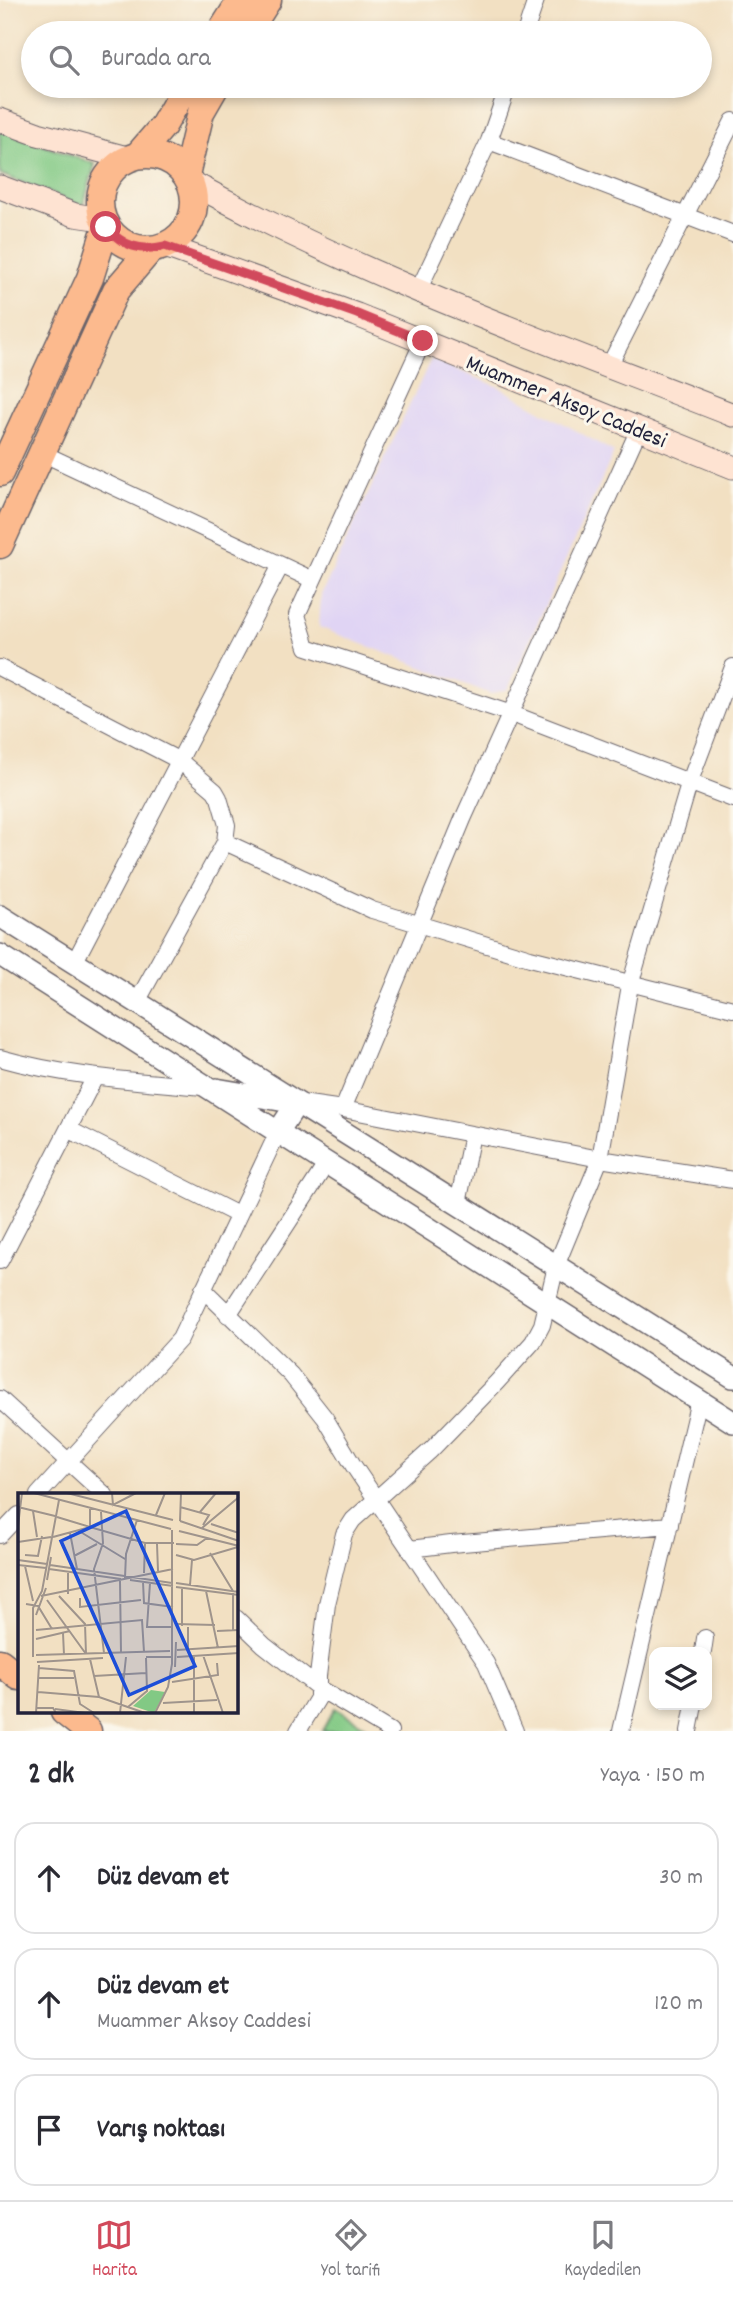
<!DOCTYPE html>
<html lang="tr">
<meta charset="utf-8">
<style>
:root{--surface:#fff;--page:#f2f2f3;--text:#2b2b33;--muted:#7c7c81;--line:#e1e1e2;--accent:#d1495b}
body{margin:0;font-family:Dekko,sans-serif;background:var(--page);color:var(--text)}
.controls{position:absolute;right:21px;bottom:21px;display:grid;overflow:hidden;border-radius:14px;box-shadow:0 4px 10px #0003}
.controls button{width:63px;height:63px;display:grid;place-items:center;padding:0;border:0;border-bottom:2px solid var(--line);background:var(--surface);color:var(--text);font:35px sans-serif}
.stop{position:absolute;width:21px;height:21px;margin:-16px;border:5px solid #d1495b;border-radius:50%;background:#fff}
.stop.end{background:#d1495b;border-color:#fff;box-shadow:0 2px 7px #0008}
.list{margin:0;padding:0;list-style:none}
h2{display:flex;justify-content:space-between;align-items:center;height:91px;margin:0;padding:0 28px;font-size:30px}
h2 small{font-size:23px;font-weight:400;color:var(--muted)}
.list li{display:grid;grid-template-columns:46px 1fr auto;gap:21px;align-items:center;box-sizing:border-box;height:112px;margin:0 14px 14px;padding:0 14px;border:2px solid var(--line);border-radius:21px}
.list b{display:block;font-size:26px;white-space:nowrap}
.list p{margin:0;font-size:23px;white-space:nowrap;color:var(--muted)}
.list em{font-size:23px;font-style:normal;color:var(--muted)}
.icon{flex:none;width:38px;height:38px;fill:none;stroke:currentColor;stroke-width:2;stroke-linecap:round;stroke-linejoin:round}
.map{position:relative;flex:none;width:733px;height:1731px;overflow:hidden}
.search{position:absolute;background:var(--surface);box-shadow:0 4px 10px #0003;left:21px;right:21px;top:21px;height:77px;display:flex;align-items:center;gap:18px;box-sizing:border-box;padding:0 24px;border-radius:38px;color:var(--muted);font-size:26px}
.sheet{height:469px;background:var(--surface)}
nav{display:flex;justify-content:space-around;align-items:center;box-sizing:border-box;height:98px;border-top:2px solid var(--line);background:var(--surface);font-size:19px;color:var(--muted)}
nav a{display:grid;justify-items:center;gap:4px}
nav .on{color:var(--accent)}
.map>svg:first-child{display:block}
</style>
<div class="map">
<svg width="733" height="1731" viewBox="0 0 733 1731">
<rect width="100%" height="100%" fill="#fbf7ec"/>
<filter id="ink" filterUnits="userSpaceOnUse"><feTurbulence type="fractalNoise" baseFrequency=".0143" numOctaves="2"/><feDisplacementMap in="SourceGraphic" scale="14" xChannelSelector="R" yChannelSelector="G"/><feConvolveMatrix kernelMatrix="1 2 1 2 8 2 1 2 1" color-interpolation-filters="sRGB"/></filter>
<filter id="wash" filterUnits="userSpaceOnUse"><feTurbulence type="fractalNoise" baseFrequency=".00686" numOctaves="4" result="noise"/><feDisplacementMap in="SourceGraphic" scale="28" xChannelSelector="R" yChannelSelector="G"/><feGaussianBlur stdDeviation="1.57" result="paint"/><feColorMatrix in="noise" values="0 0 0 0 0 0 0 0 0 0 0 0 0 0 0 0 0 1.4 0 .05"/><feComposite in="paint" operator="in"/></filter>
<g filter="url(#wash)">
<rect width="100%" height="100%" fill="#f2e0c2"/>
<path fill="#e0d4f4" d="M 431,359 L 499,387 L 614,452 L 508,689 L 491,694 L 319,627 L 321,595 Z"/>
<path fill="#82c984" stroke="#527660" stroke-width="2" d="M 0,130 L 95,164 L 83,206 L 0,174 Z
M 335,1708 L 373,1731 L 322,1731 Z"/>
</g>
<g filter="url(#ink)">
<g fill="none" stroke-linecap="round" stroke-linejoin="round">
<g stroke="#6b646a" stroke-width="18">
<path id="minor" d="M 525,33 L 536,0
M 489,141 L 733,234
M 418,291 L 489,141 L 508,86
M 423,341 L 297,615 L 307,647 L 512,714 L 733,799
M 609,366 L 733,121
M 42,453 L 313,580
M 0,668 L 180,761 L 215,791 L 219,798 L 227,825 L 225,842 L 137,1002
M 225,842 L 372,910 L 530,958 L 733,1009
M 74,963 L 281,565
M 0,1058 C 67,1077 136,1081 205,1087
M 301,1103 L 343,1109 L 600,1159 L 733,1180
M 343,1109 L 463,819 L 639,429
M 68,1129 L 238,1215
M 458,1204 L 472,1134
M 0,1261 L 95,1077
M 203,1289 L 291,1375 L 325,1418 L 353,1465 L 486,1663 L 515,1731
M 228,1315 L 327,1163
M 0,1399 L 105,1495
M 38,1495 L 180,1339 L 278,1132
M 0,1535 L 19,1515
M 410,1549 L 451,1544 L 670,1525
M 236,1618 L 264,1645 L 320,1689 L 390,1731
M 703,1652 L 705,1638
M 298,1731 L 318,1698 L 318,1676 L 327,1604 L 344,1534 L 353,1520 L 431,1450 L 497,1382 L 533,1342 L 542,1325 L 556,1266 L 600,1159 L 630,985 L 690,781 L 733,667
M 621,1731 L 699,1400
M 689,1731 L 694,1705"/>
</g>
<g stroke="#6b646a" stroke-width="24">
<path id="tertiary" d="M 0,916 L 733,1377
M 0,955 L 733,1422
M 216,1089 L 297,1103 L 278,1132"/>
</g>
<g stroke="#6b646a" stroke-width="25">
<path id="secondary" d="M 0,120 L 38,134 L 127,158
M 189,181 C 362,277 550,343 733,415
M 0,187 L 75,215 L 103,219
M 165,246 L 357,315 L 733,467"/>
</g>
<g stroke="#6b646a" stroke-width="29">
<path id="primary" d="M 220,33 L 241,0
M 247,33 L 268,0
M100 202a47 47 0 1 1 94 0a47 47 0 1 1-94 0Z
M 138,155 L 163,126 L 186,86
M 186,175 L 201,112 L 216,86
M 0,473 L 90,278 L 106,227
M 0,545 L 116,290 L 151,249
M 0,1662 L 19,1677
M 64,1712 L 88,1731"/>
</g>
<use href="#minor" stroke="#fff" stroke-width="16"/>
<use href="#tertiary" stroke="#fff" stroke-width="21"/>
<use href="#secondary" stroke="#fee3d2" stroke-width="23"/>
<use href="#primary" stroke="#fcba8e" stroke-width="26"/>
</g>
</g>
<g fill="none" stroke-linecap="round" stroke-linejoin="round" filter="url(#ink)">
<path stroke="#d1495b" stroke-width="9" d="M 106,227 C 123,246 140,252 165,246 L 357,314 L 423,341"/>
</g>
<g text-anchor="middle" stroke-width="6" stroke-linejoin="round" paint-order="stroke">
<g font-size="23" fill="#22223b" stroke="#fbf7ec">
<text transform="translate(567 400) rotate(22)" y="8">Muammer Aksoy Caddesi</text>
</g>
</g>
<g transform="translate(18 1493)">
<rect width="220" height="220" fill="#f2e0c2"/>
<path d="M 133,197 L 147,199 L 136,220 L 115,213 Z" fill="#82c984"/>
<path fill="none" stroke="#9f948c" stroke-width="2" d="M 16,0 L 153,36M 49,0 L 155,27M 94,0 L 95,12 L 118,0M 0,14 L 37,23M 162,14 L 191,22 L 185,32M 15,18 L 19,44M 83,19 L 85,50 L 76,76 L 86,160M 182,19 L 198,0M 138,22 L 147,0M 39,24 L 72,34 L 72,15M 162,28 L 163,0M 162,28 L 221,48M 193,31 L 221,40M 0,33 L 4,0M 184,35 L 221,4M 61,38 L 107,66M 161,38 L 221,53M 52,40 L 59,76M 35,44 L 72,34 L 127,50 L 156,50M 0,49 L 33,44M 139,51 L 140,78M 158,51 L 179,52 L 189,45M 192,60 L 215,98 L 215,137M 7,62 L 20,63 L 24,43M 158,62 L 176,67 L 220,54M 56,63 L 79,51M 0,67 L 29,71M 0,72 L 28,75M 32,72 L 154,90M 7,73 L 15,108M 31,76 L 103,86M 126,80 L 127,50M 107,85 L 108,61 L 119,27M 29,87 L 33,64M 112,87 L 155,93M 102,88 L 103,160M 125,89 L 126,110 L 155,114M 158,90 L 221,99M 172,92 L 174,67M 158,94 L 221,102M 164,94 L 164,133M 188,98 L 200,155M 50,101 L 50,78M 23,103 L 155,76M 41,103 L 67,131 L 68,161M 62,105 L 62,114 L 123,107M 29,107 L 68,161M 8,111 L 20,113 L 34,136M 18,122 L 28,95M 158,131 L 197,132M 128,134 L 154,134M 129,134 L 132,90M 170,134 L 170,156M 18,137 L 124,127 L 126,159M 199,138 L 221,137M 45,140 L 46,162M 18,146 L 52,138M 159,157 L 221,153M 18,162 L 152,158M 185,162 L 205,220M 176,163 L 176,220M 15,164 L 15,115 L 24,98 L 41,7M 128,164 L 153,164M 159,164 L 221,160M 72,166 L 81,204M 19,169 L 85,165M 157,174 L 158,149M 21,175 L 56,178 L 62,211 L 76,220M 76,183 L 128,180M 21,185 L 56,185M 154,189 L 200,182 L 199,170M 20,199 L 81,204 L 127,220M 145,210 L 199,207M 110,214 L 129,198 L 128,165M 18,215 L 35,215 L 38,220M 37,216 L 67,220M 18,220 L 21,172M 102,220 L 108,164M 137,220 L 150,194 L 154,171 L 154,37"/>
<path fill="#1d4ed8" fill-opacity="0.15" stroke="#1d4ed8" stroke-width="3.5" d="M 108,18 L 177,173 L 111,202 L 43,48 Z"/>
<rect width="220" height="220" fill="none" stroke="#22223b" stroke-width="3.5"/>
</g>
</svg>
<div class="controls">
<button><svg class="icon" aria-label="layers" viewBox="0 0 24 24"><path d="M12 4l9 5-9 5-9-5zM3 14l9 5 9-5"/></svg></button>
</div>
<div class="stop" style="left:106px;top:227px"></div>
<div class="stop end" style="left:423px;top:341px"></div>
<div class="search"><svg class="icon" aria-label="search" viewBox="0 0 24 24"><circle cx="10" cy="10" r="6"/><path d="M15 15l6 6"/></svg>Burada ara</div>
</div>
<section class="sheet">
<h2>2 dk<small>Yaya · 150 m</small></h2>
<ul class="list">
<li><svg class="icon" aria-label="ahead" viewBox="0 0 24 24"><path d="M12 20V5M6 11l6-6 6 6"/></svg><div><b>Düz devam et</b></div><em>30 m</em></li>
<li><svg class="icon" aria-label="ahead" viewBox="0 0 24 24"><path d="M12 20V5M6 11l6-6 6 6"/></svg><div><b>Düz devam et</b><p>Muammer Aksoy Caddesi</p></div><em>120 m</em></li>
<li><svg class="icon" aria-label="arrive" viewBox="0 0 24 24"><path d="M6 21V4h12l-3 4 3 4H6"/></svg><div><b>Varış noktası</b></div></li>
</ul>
</section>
<nav>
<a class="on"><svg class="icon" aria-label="map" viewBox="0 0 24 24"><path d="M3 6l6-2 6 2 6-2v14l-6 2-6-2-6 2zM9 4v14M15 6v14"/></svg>Harita</a>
<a><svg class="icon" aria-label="directions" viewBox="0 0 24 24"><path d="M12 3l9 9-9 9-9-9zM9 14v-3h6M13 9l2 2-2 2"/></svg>Yol tarifi</a>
<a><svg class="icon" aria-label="saved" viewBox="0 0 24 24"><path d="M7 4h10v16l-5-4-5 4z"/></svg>Kaydedilen</a>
</nav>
